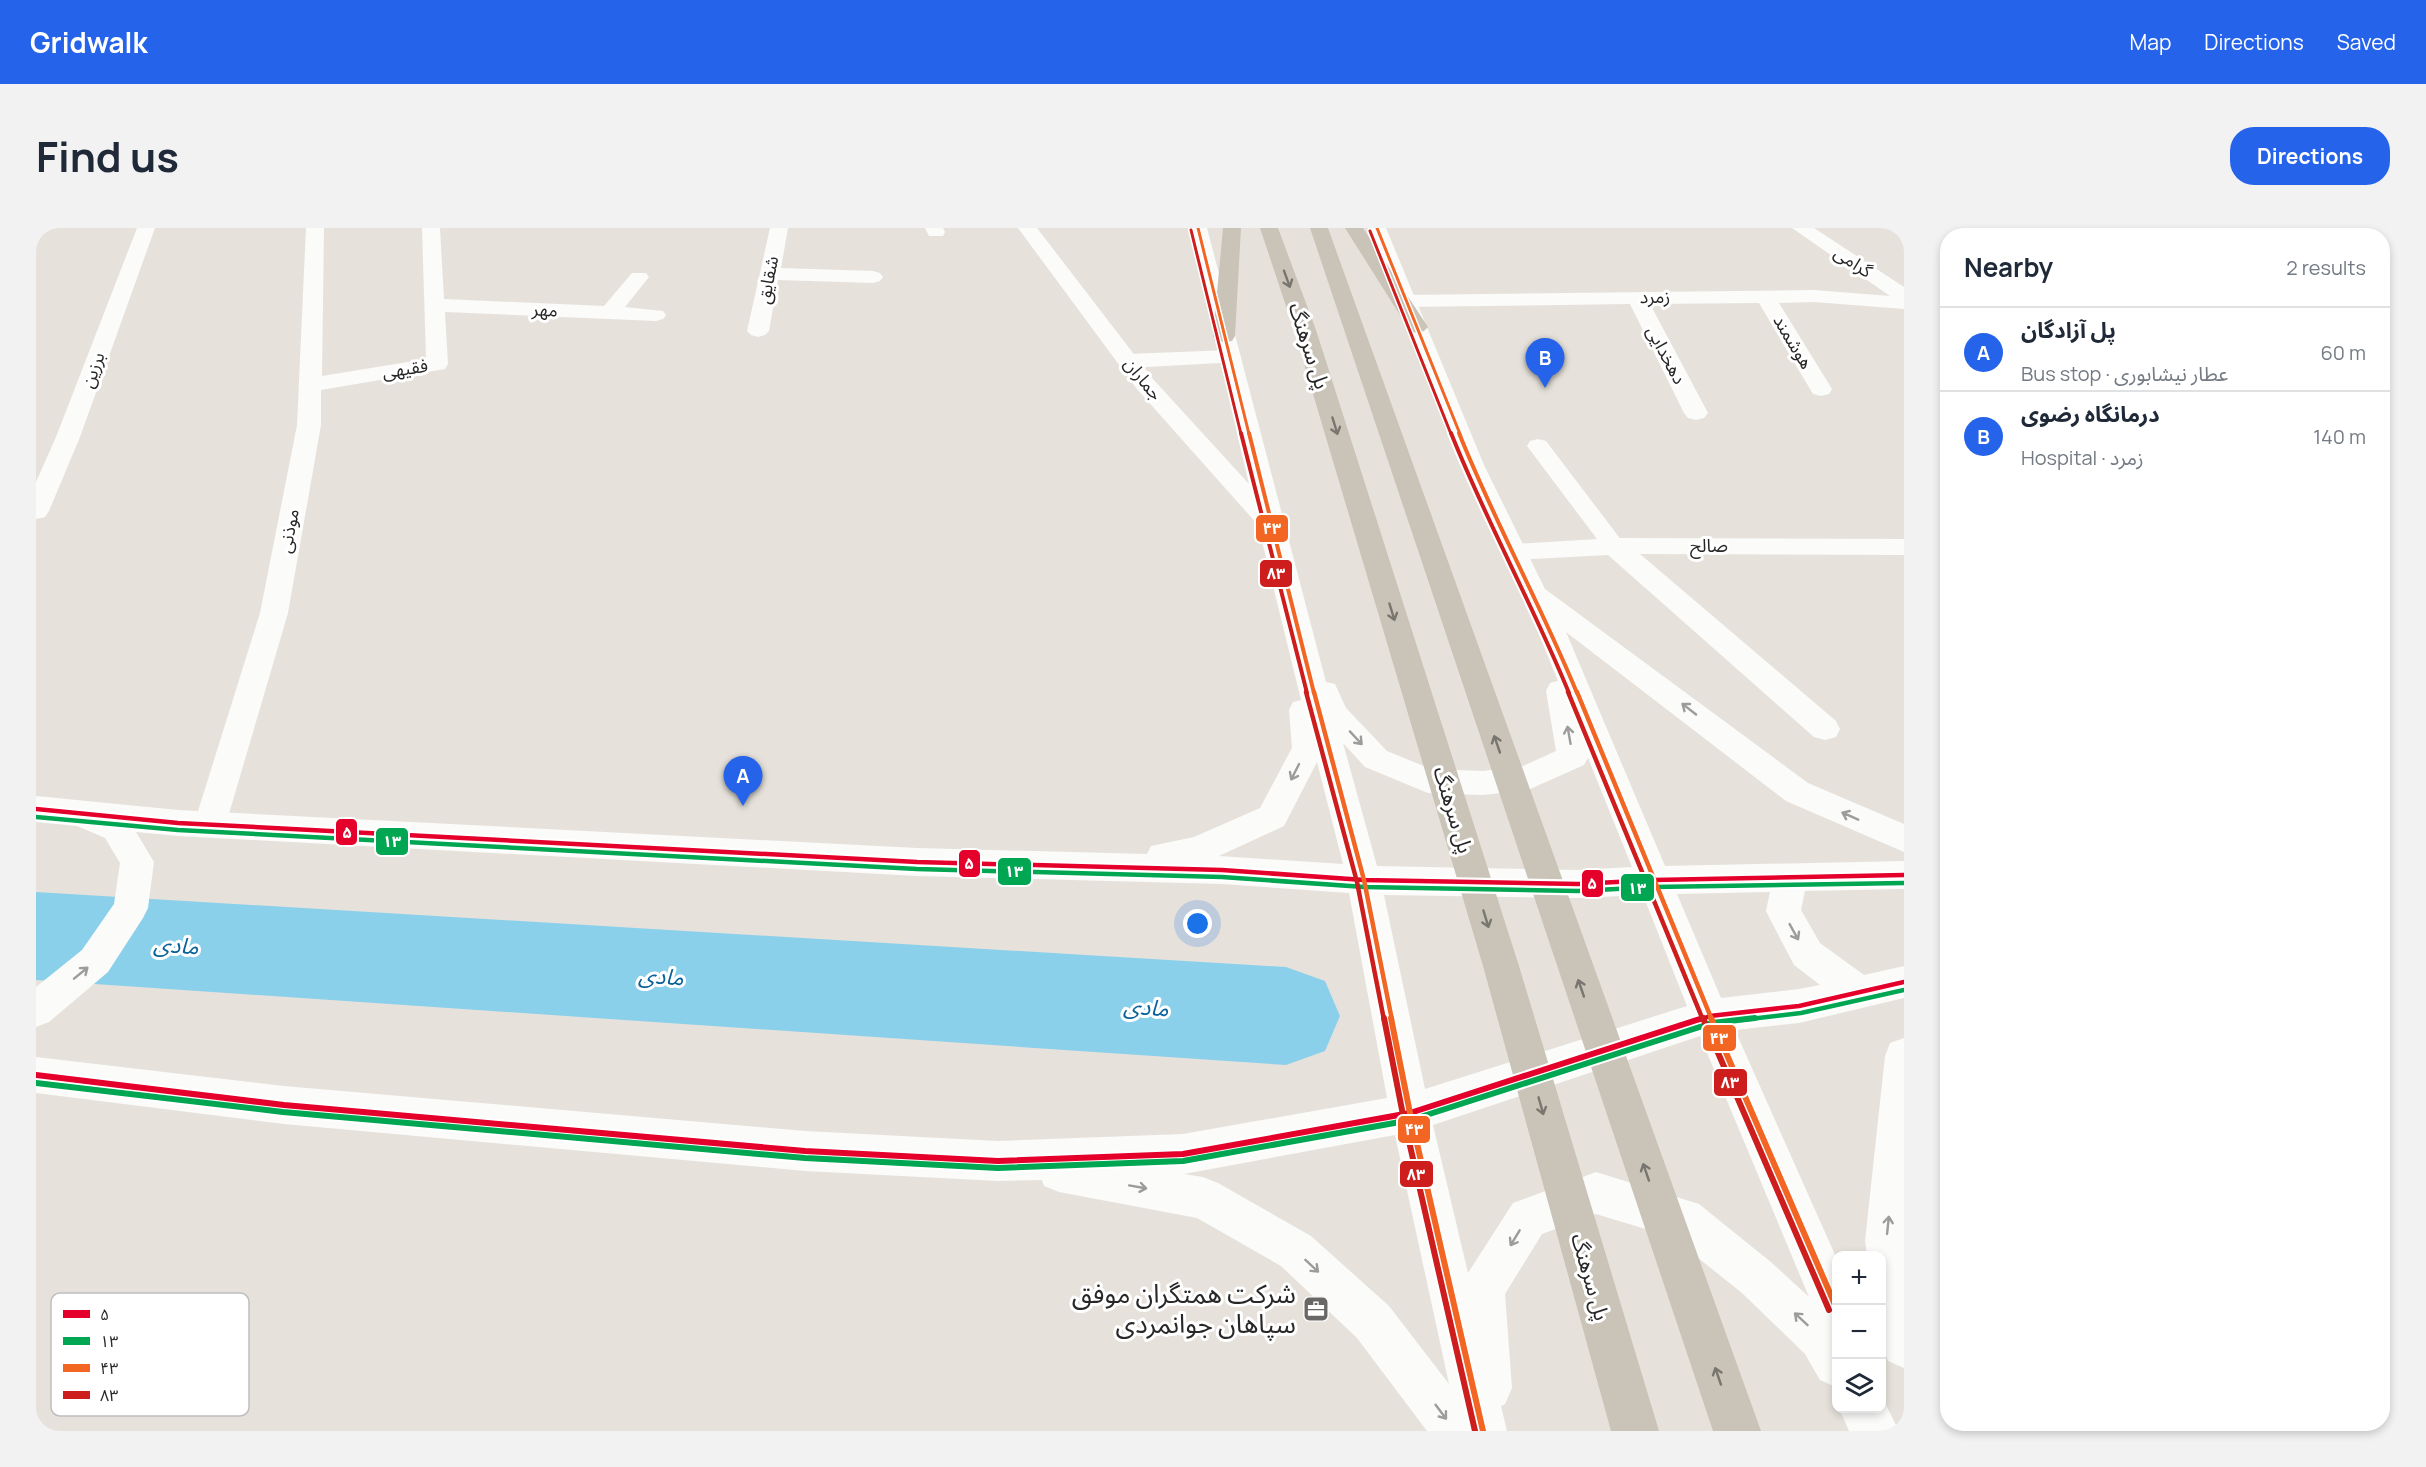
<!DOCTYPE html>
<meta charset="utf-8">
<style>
:root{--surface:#fff;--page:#f2f2f3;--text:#1f2937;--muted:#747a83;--line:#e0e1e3;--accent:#2563eb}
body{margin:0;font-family:Manrope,"Noto Sans Arabic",sans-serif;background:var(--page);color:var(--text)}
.controls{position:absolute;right:18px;bottom:18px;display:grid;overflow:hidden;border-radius:12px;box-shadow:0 3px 9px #0003}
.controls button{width:54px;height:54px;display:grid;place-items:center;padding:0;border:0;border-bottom:2px solid var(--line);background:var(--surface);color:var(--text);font:30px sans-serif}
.you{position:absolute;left:1162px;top:696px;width:21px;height:21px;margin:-15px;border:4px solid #fff;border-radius:50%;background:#1a73e8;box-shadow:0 0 0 9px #1a73e833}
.badge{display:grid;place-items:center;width:39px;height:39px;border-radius:50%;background:var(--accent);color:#fff;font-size:20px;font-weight:700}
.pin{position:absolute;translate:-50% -50px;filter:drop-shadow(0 2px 3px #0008)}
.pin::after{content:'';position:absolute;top:32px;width:21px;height:18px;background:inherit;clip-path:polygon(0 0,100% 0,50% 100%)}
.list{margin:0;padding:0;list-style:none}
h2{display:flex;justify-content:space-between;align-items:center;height:78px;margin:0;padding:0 24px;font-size:26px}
h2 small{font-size:20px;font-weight:400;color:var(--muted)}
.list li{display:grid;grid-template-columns:39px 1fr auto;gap:18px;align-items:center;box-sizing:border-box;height:84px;padding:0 24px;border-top:2px solid var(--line)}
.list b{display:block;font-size:22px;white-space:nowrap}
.list p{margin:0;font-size:20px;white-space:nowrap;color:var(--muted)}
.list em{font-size:20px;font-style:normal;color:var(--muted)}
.icon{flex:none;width:33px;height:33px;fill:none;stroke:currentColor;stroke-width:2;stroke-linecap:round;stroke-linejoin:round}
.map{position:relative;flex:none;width:1868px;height:1203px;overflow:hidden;border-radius:24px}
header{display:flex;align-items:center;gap:36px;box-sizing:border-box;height:84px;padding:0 30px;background:var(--accent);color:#fff}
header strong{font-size:28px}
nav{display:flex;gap:33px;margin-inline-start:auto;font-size:21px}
.intro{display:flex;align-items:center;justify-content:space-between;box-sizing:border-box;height:144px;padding:0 36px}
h1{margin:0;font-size:42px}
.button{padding:15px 27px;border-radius:24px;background:var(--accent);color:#fff;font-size:21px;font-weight:700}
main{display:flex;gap:36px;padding:0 36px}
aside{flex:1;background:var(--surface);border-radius:24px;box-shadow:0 3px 9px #0003}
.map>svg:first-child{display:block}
</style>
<header>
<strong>Gridwalk</strong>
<nav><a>Map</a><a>Directions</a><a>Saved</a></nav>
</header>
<div class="intro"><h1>Find us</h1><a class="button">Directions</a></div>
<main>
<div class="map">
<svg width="1868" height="1203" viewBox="0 0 1868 1203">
<rect width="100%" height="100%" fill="#e6e2db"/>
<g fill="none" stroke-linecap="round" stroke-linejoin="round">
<path fill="#8bd0eb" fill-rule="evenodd" d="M 0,664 L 1250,739 L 1289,753 L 1304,788 L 1289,823 L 1250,837 L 0,752 Z"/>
<path fill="#fbfbfa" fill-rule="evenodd" d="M 1502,211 L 1510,213 L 1586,313 L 1590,318 L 1586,323 L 1578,326 L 1570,323 L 1491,218 L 1494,213 Z"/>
<path fill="#fbfbfa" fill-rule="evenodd" d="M 101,0 L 119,0 L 44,209 L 13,283 L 9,289 L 0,291 L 0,254 L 20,209 Z
M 270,0 L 288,0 L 286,148 L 390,131 L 386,0 L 404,0 L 408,71 L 568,78 L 596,45 L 610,45 L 613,49 L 589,79 L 627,83 L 630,87 L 627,91 L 620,93 L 409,84 L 412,136 L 409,141 L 285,162 L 285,197 L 252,385 L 190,596 L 186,605 L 174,609 L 162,605 L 158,596 L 224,385 L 261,197 Z
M 734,0 L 752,0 L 745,40 L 837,43 L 844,45 L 847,49 L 844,53 L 837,55 L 742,52 L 733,103 L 729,107 L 722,109 L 715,107 L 711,103 Z
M 1756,0 L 1778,0 L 1868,59 L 1868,81 L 1778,74 L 1743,75 L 1796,161 L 1793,166 L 1785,168 L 1777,166 L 1774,161 L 1723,75 L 1614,76 L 1672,185 L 1668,190 L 1660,192 L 1652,190 L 1648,185 L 1594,76 L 1370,79 L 1363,77 L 1360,73 L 1363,69 L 1370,67 L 1778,62 L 1854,68 Z
M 1194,122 L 1202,124 L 1205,129 L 1202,134 L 1092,140 L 1084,138 L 1081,133 L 1084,128 L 1092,126 Z
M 1578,310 L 1868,311 L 1868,327 L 1604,326 L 1800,493 L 1804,501 L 1800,509 L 1789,512 L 1778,509 L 1572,327 L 1478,332 L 1469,330 L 1465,324 L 1469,318 L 1478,316 Z"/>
<path fill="#fbfbfa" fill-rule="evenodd" d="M 889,0 L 907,0 L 909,4 L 907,8 L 893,8 Z
M 982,0 L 1001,0 L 1117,151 L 1213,256 L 1153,0 L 1171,0 L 1290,454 L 1299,456 L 1310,480 L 1351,523 L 1395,541 L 1447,543 L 1487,538 L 1520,523 L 1510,463 L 1514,455 L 1522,453 L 1500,399 L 1424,237 L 1332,0 L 1350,0 L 1448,237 L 1509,361 L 1772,555 L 1868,596 L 1868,624 L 1750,573 L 1530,404 L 1629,638 L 1868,633 L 1868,661 L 1769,663 L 1765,682 L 1784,715 L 1828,747 L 1868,738 L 1868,770 L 1763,795 L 1699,802 L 1800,1029 L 1800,1159 L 1784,1152 L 1769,1126 L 1706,1065 L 1636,1009 L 1560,986 L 1506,1006 L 1469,1066 L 1476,1160 L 1469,1176 L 1465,1178 L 1471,1203 L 1391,1203 L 1321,1110 L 1245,1038 L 1161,990 L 1023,964 L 1008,958 L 1006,952 L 962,953 L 769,943 L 248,896 L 0,865 L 0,829 L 248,858 L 769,903 L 962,913 L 1147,906 L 1351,870 L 1313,665 L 1186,656 L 881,648 L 142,608 L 100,604 L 118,634 L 112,680 L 107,690 L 72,744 L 13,794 L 0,799 L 0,759 L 46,722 L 78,676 L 84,635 L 69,610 L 41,598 L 0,594 L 0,568 L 142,582 L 881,620 L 1111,626 L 1115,618 L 1158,609 L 1224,580 L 1256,520 L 1253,482 L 1257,474 L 1265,472 L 1222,297 L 1101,161 ZM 1307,515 L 1329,539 L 1392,565 L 1447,567 L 1492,562 L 1548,537 L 1552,530 L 1596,639 L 1542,642 L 1341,638 ZM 1281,534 L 1307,636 L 1183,628 L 1248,598 ZM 1734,664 L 1730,683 L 1735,693 L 1758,737 L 1784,757 L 1763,761 L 1685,770 L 1641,666 ZM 1348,667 L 1542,670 L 1607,667 L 1651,778 L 1389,861 ZM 1664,808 L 1773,1069 L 1736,1035 L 1663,976 L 1560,944 L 1477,975 L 1432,1045 L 1397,897 ZM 1359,907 L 1413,1156 L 1353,1078 L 1275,1008 L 1182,955 L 1167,949 L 1148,946 Z
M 1868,810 L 1868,1140 L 1852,1133 L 1846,1117 L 1846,1028 L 1831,1028 L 1829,1013 L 1849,828 L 1854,815 Z
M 1846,1169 L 1863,1203 L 1813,1203 L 1803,1180 L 1846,1180 Z"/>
<path fill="#c9c4b7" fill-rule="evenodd" d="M 1187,0 L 1205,0 L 1199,108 L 1196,113 L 1188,114 L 1180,113 L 1177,108 Z
M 1224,0 L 1242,0 L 1280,102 L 1483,738 L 1623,1203 L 1575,1203 L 1447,738 L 1258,102 Z
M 1274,0 L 1292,0 L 1725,1203 L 1677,1203 Z
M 1309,0 L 1327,0 L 1392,99 L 1388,103 L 1381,105 L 1374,103 Z"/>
<g stroke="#fff" stroke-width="9">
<path id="bus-1-far1" d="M 0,581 L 142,595 L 881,634 L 1186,642 L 1328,652 L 1542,656 L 1618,652 L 1868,647
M 1663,792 L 1674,788 L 1763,778 L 1868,754"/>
</g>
<g stroke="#fff" stroke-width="10">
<path id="bus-1" d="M 0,847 L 248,877 L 769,923 L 962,933 L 1147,926 L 1374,885 L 1667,790"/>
</g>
<g stroke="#fff" stroke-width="9">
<path id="bus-2-far1" d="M 0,589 L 142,602 L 881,641 L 1186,649 L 1328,659 L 1542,663 L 1618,659 L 1868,655
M 1705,792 L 1765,785 L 1868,762"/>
</g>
<g stroke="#fff" stroke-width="10">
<path id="bus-2" d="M 0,855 L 247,884 L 769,930 L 962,940 L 1147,933 L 1375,892 L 1676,795 L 1719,790"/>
</g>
<g stroke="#fff" stroke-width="6">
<path id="bus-3-far3" d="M 1162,0 L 1213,206
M 1341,0 L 1424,206"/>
</g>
<g stroke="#fff" stroke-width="8">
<path id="bus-3-far2" d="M 1213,205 L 1278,465
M 1423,205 C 1458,293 1505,377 1541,465"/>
</g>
<g stroke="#fff" stroke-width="9">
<path id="bus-3-far1" d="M 1278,464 L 1328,652 L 1356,792
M 1541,464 L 1676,792"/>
</g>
<g stroke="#fff" stroke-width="10">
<path id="bus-3" d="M 1355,790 L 1374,885 L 1447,1203
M 1675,790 L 1800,1079"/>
</g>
<g stroke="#fff" stroke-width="6">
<path id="bus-4-far3" d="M 1155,2 L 1205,206
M 1334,3 L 1415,206"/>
</g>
<g stroke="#fff" stroke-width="8">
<path id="bus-4-far2" d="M 1205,205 L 1271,465
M 1415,205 C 1450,293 1497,377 1533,465"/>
</g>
<g stroke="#fff" stroke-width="9">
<path id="bus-4-far1" d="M 1270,464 L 1321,654 L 1348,792
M 1532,464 L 1667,792"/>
</g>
<g stroke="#fff" stroke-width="10">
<path id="bus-4" d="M 1348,790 L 1367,887 L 1439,1203
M 1667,790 L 1793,1082"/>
</g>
<use href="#bus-1-far1" stroke="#e4002b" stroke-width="4.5"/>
<use href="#bus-1" stroke="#e4002b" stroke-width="6"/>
<use href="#bus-2-far1" stroke="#00a651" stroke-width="4.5"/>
<use href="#bus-2" stroke="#00a651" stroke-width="6"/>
<use href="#bus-3-far3" stroke="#f26522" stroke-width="3"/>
<use href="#bus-3-far2" stroke="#f26522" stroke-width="4"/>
<use href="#bus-3-far1" stroke="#f26522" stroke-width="4.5"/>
<use href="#bus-3" stroke="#f26522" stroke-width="6"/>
<use href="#bus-4-far3" stroke="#cd1d1d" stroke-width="3"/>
<use href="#bus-4-far2" stroke="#cd1d1d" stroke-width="4"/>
<use href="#bus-4-far1" stroke="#cd1d1d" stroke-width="4.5"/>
<use href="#bus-4" stroke="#cd1d1d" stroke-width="6"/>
</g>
<defs><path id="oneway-shaft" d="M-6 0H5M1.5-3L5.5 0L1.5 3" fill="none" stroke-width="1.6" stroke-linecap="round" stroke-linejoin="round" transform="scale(1.5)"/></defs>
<g stroke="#78766f">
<use href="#oneway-shaft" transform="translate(1251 51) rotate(70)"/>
<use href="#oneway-shaft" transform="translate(1299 198) rotate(73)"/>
<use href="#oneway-shaft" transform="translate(1356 384) rotate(73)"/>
<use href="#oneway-shaft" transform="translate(1461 516) rotate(-109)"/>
<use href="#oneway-shaft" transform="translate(1450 691) rotate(73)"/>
<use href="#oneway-shaft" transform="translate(1545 760) rotate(-109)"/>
<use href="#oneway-shaft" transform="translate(1505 878) rotate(74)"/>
<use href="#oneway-shaft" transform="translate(1610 944) rotate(-109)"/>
<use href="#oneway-shaft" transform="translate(1682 1148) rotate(-109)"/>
</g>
<g stroke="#9c9c9b">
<use href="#oneway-shaft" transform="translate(1653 481) rotate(-142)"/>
<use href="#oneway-shaft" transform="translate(1533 507) rotate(-100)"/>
<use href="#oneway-shaft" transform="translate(1320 510) rotate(47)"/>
<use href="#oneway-shaft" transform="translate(1259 544) rotate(117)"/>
<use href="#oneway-shaft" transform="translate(1814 588) rotate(-156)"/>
<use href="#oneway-shaft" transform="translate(1758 704) rotate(61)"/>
<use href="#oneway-shaft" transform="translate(45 745) rotate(-39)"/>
<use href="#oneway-shaft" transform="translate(1102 959) rotate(10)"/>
<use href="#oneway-shaft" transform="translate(1852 997) rotate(-84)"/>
<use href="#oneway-shaft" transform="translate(1479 1010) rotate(121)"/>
<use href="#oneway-shaft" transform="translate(1276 1038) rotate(43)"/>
<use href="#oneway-shaft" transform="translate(1765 1091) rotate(-137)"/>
<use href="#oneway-shaft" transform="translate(1405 1184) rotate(53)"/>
</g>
<defs>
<g id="office-square" transform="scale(1.35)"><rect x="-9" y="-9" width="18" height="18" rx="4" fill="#6a6866" stroke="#fff"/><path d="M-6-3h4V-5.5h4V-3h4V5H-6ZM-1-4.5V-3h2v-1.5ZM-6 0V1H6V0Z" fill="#fff"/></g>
</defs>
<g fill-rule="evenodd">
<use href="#office-square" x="1280" y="1081"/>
</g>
<g text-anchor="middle" stroke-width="6" stroke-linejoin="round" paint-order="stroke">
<g font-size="18" fill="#272727" stroke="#fff">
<text transform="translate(1817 34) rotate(33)" y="6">گرامی</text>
<text transform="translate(732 52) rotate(-79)" y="6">شقایق</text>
<text transform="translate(1619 69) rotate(-1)" y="6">زمرد</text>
<text transform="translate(509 82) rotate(3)" y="6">مهر</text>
<text transform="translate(1757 114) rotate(59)" y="6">هوشمند</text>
<text transform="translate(1630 127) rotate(62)" y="6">دهخدایی</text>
<text transform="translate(369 141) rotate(-9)" y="6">فقیهی</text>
<text transform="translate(57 142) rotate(-70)" y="6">برزین</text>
<text transform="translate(1107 151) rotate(51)" y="6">جماران</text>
<text transform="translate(253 303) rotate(-79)" y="6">موذنی</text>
<text x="1673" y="324">صالح</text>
</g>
<g font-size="21" fill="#272727" stroke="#fff">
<text transform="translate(1273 118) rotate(72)" y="7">پل سرهنگ</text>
<text transform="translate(1417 582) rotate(73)" y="7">پل سرهنگ</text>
<text transform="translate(1554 1049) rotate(74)" y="7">پل سرهنگ</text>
</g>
<g font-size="22" font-style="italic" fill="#096299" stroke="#fff">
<text transform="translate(140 717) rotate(4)" y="8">مادی</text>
<text transform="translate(625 748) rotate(4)" y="8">مادی</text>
<text transform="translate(1110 779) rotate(4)" y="8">مادی</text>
</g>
<g font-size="26" fill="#272727" stroke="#fff" text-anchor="end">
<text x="1260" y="1075">شرکت همتگران موفق<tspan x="1260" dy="30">سپاهان جوانمردی</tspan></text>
</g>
</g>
<rect x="15" y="1065" width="198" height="123" rx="9" fill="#fff" stroke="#bebebe" stroke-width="1.5"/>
<rect x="27" y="1082" width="27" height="8" fill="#e4002b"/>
<rect x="27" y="1109" width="27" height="8" fill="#00a651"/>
<rect x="27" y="1136" width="27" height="8" fill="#f26522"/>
<rect x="27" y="1163" width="27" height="8" fill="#cd1d1d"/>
<g font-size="16" fill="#272727">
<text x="64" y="1092">۵</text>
<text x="64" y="1119">۱۳</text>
<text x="64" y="1146">۴۳</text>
<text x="64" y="1173">۸۳</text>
</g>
<g stroke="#fff" stroke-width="2">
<rect x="1219" y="286" width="34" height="29" rx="6" fill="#f26522"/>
<rect x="1223" y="331" width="34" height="29" rx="6" fill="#cd1d1d"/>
<rect x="299" y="590" width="23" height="28" rx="6" fill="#e4002b"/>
<rect x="339" y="599" width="34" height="29" rx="6" fill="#00a651"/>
<rect x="922" y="621" width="23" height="29" rx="6" fill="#e4002b"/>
<rect x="961" y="629" width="35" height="29" rx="6" fill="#00a651"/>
<rect x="1545" y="641" width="23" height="29" rx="6" fill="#e4002b"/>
<rect x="1584" y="645" width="35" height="29" rx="6" fill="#00a651"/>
<rect x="1666" y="796" width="35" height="28" rx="6" fill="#f26522"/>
<rect x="1677" y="840" width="35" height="29" rx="6" fill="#cd1d1d"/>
<rect x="1361" y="887" width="34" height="29" rx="6" fill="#f26522"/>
<rect x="1363" y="932" width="35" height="28" rx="6" fill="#cd1d1d"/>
</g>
<g font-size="16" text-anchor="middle" font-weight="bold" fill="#fff">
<text x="1236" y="306">۴۳</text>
<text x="1240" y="351">۸۳</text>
<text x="311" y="610">۵</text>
<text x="356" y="619">۱۳</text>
<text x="933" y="641">۵</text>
<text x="978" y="649">۱۳</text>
<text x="1556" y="661">۵</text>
<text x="1601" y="666">۱۳</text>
<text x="1683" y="816">۴۳</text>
<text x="1694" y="860">۸۳</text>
<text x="1378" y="907">۴۳</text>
<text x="1380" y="952">۸۳</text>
</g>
</svg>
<div class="controls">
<button>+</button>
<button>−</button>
<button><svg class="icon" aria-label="layers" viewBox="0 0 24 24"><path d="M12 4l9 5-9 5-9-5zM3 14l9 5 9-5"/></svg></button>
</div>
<div class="you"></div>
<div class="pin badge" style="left:707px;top:578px">A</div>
<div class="pin badge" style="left:1509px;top:160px">B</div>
</div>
<aside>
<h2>Nearby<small>2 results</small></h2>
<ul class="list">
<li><span class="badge">A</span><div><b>پل آزادگان</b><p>Bus stop · عطار نیشابوری</p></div><em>60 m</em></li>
<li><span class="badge">B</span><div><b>درمانگاه رضوی</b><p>Hospital · زمرد</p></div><em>140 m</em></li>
</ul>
</aside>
</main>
